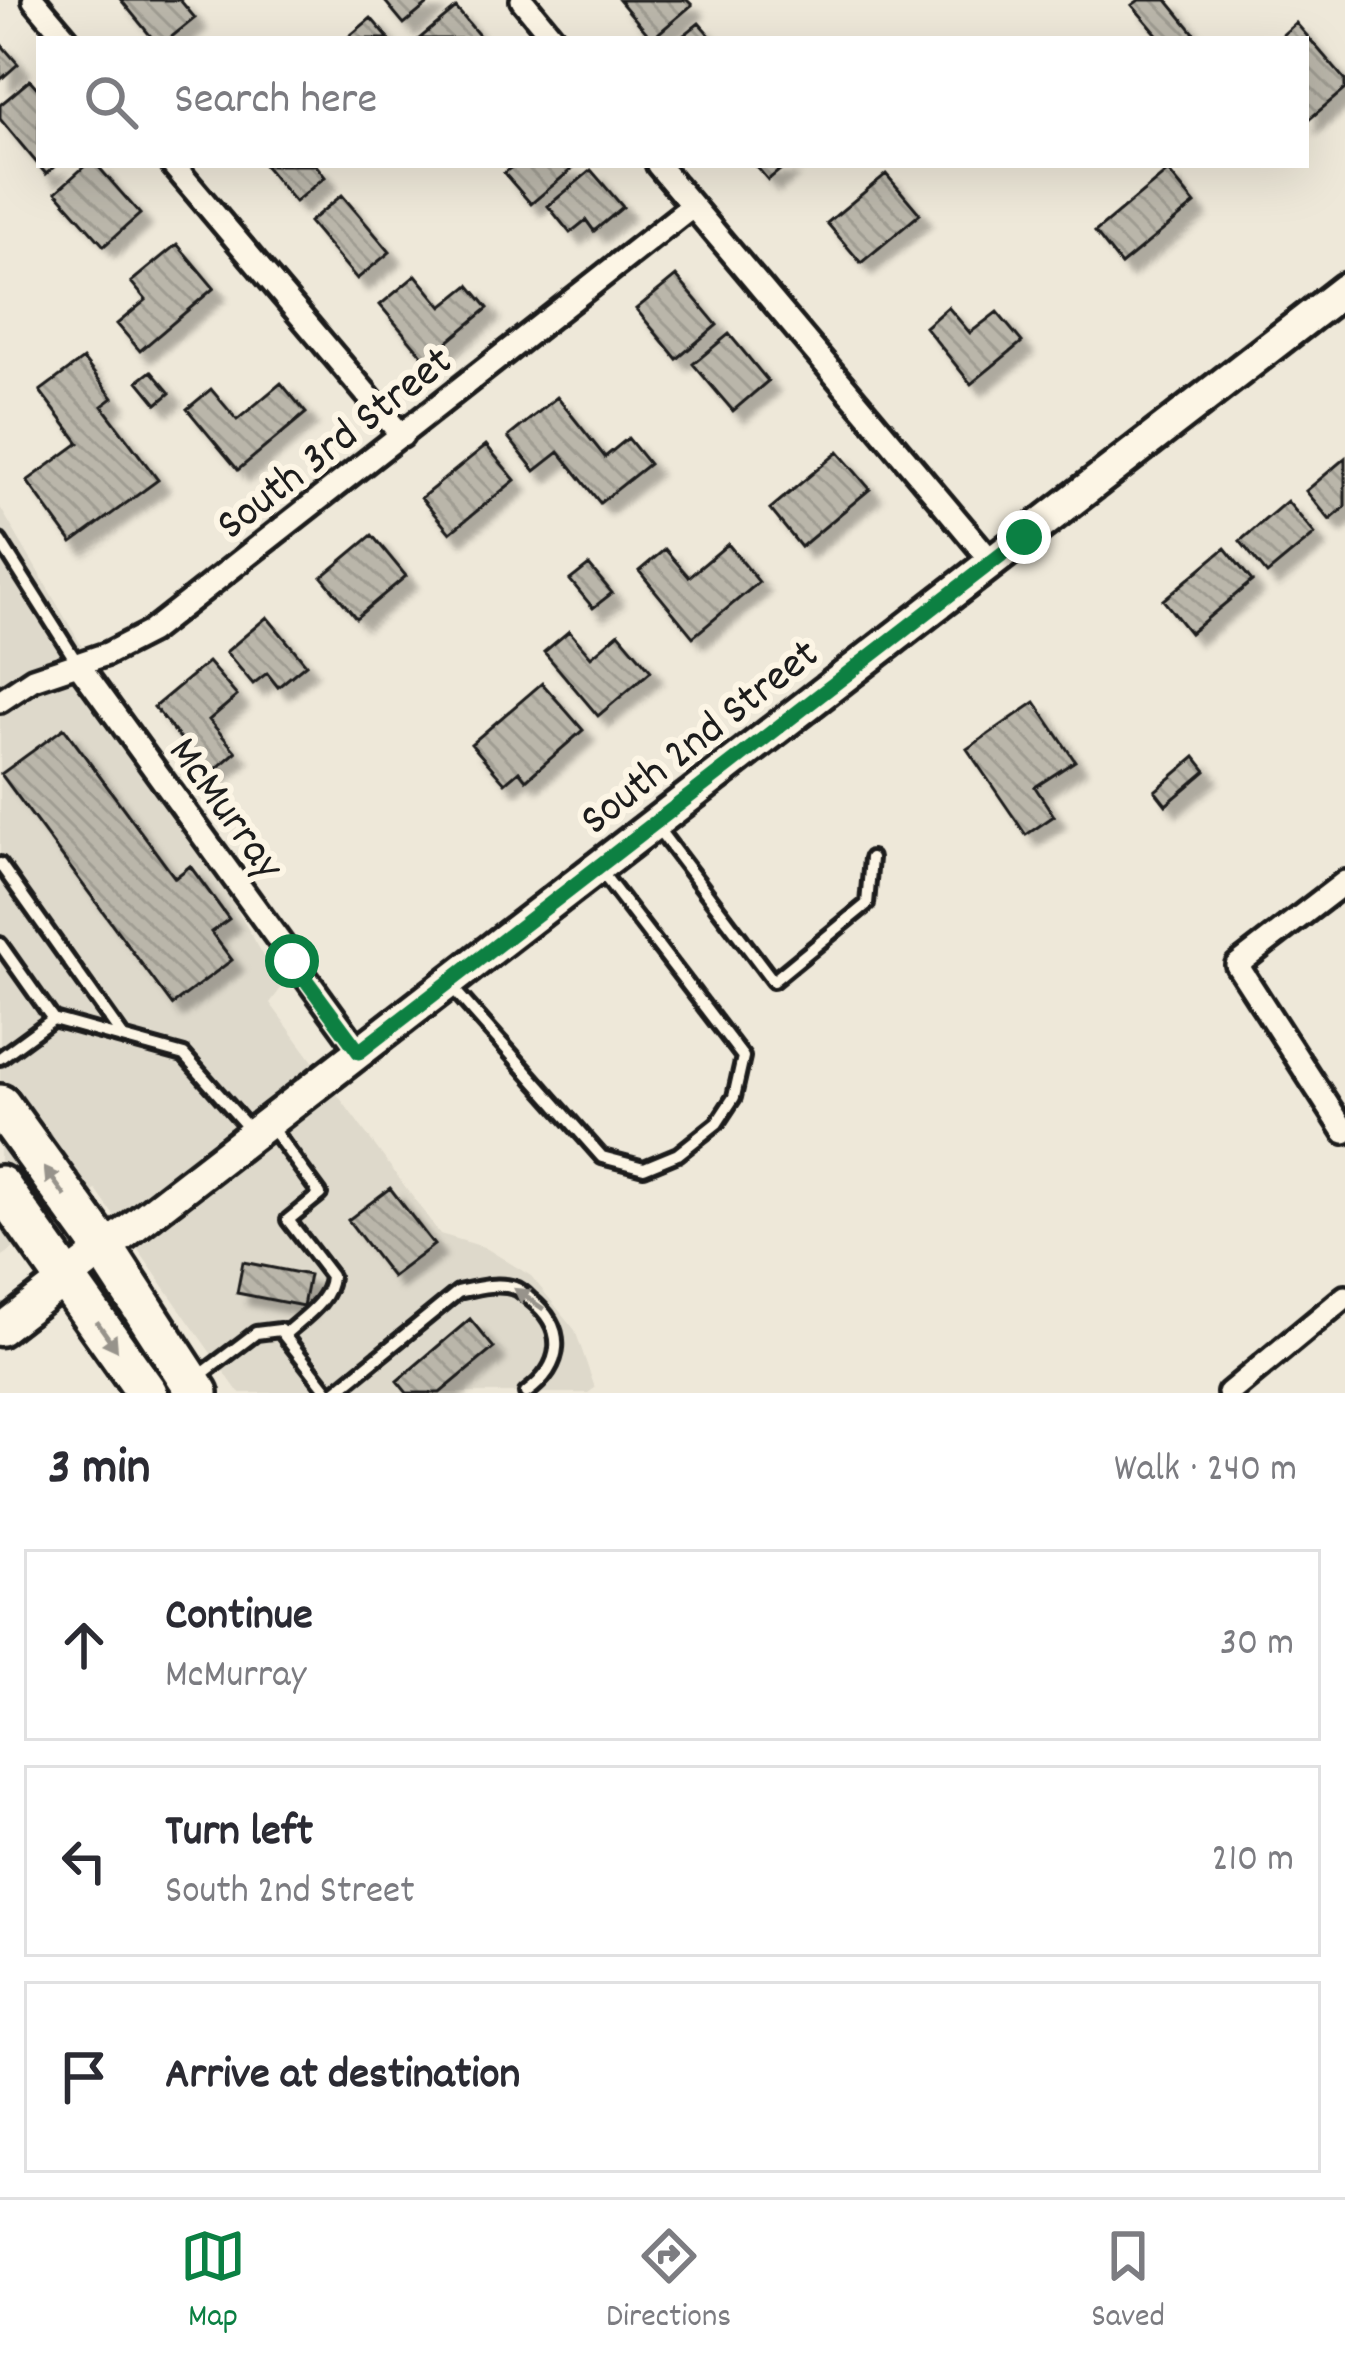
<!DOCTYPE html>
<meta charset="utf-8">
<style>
:root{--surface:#fff;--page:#f2f2f3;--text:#2b2b33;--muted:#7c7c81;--line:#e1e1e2;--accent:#0b8043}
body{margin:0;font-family:Dekko,sans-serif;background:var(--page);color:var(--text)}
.stop{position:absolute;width:36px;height:36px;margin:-27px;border:9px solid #0b8043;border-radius:50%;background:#fff}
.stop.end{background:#0b8043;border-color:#fff;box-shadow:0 3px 12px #0008}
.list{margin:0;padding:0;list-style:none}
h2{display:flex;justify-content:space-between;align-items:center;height:156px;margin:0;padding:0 48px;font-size:51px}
h2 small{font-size:39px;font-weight:400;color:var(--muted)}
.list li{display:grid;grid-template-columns:78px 1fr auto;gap:36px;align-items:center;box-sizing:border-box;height:192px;margin:0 24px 24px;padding:0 24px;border:3px solid var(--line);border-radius:0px}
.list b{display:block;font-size:45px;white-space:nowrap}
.list p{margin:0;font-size:39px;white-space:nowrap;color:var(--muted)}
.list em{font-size:39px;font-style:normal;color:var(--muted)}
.icon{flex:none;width:66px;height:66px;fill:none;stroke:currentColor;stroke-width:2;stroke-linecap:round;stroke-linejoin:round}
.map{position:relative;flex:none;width:1345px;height:1393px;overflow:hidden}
.search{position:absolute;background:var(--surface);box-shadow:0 12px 48px #0002;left:36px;right:36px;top:36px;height:132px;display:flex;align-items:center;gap:30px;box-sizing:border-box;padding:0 42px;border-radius:0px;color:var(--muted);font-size:45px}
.sheet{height:804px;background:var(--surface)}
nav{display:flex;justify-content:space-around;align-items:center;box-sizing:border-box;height:168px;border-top:3px solid var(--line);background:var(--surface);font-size:33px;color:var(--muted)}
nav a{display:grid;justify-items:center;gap:6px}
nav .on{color:var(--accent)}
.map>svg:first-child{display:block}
</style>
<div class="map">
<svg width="1345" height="1393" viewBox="0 0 1345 1393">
<defs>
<pattern id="building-back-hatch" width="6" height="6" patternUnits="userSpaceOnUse" patternTransform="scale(3)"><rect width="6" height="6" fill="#bab6aa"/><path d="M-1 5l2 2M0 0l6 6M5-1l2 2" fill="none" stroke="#9f9c92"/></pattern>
<filter id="shadow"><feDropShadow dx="11" dy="11" stdDeviation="3" flood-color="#0004"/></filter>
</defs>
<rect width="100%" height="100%" fill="#eee8d9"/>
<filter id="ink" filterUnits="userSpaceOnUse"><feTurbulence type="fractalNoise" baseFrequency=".00833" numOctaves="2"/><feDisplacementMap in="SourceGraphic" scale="24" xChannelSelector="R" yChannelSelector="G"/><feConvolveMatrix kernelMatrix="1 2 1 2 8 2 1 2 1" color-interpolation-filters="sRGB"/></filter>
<g filter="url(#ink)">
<path fill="#ded9cb" d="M 0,507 L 282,987 L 270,1003 L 440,1234 L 484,1247 L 531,1276 L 575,1330 L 595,1388 L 588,1393 L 239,1393 L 96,1190 L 0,1258 Z"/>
<path fill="url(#building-back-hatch)" stroke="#1c1c1c" stroke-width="3" filter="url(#shadow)" d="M 121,0 L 180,0 L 195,18 L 169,39 L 153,39 Z
M 384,0 L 433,0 L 404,24 Z
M 619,0 L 687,0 L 692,5 L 652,39 Z
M 1139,0 L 1167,0 L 1194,33 L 1187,39 L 1161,39 L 1132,5 Z
M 456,8 L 482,39 L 419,39 Z
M 371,18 L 389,39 L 346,39 Z
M 699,23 L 713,39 L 679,39 Z
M 1296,23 L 1345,80 L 1345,89 L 1306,122 L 1306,39 L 1278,39 Z
M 0,43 L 18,64 L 0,80 Z
M 30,80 L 39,90 L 39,165 L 56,165 L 46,174 L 0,119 L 0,105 Z
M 86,165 L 97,165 L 140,214 L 104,246 L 56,192 Z
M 264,165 L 316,165 L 325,177 L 295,202 Z
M 514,165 L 569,165 L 572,169 L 531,204 L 504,173 Z
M 755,165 L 786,165 L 768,180 Z
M 591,170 L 623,207 L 594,231 L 586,220 L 570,233 L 548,206 Z
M 1168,171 L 1195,204 L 1121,265 L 1095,232 Z
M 886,174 L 920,214 L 861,263 L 827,223 Z
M 342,195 L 390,252 L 357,279 L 309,222 Z
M 177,244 L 214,288 L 140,351 L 117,324 L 146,300 L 131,282 Z
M 416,275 L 442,307 L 469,285 L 488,308 L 426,360 L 380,305 Z
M 676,276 L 717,325 L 677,359 L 636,309 Z
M 948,307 L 970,333 L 997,312 L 1022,342 L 971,384 L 925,327 Z
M 729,334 L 768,381 L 733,411 L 693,364 Z
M 83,359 L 113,398 L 102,406 L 158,480 L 72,543 L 27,481 L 79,443 L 40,391 Z
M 151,371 L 170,393 L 157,404 L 138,381 Z
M 281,383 L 306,413 L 238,470 L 187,409 L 211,389 L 237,420 Z
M 557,397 L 605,457 L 628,438 L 649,464 L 600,503 L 559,452 L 535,471 L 508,437 Z
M 486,445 L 515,480 L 450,533 L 421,498 Z
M 838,452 L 870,489 L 801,547 L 770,509 Z
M 1345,458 L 1345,507 L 1330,520 L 1306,491 Z
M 1287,501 L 1315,534 L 1267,574 L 1240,541 Z
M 372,535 L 406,576 L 356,618 L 322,577 Z
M 728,544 L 759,582 L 693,637 L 639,571 L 665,549 L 689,577 Z
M 1225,548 L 1252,581 L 1190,633 L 1163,600 Z
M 589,565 L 612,593 L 593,608 L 570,580 Z
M 267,617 L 306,664 L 278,687 L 267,673 L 253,684 L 226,652 Z
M 569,631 L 591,657 L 619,633 L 651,671 L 598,716 L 544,652 Z
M 208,662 L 237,696 L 209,720 L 236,752 L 210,774 L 154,707 Z
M 542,683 L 583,730 L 526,780 L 519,771 L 505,783 L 471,744 Z
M 1035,702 L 1075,761 L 1035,787 L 1054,816 L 1026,835 L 967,749 Z
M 64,728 L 175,878 L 190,866 L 229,919 L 211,932 L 232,960 L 172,1005 L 1,774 Z
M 1195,757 L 1206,771 L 1166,805 L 1155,791 Z
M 390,1188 L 434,1245 L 392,1277 L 348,1220 Z
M 243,1262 L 309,1275 L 303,1306 L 237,1293 Z
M 470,1319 L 494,1348 L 440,1393 L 407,1393 L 397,1381 Z"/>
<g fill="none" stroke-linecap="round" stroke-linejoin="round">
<g stroke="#1c1c1c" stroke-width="20">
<path id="lane" d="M 0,541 L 78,664
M 656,826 L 773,981 L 867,904 L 871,858
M 0,864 L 123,1037
M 0,944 L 53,1019
M 451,986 L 602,1157 L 644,1168 L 678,1154 L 717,1123 L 734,1097 L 743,1057 L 600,870
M 0,1058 L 53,1019 L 184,1055 L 251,1131
M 270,1126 L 320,1194 L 288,1220 L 331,1276 C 330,1302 302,1318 284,1335
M 198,1377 L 256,1333 L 280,1330 L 329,1393
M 334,1393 L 458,1292 C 476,1288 497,1282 515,1288 C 519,1289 527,1296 530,1299 C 568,1329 563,1366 526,1393"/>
</g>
<g stroke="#1c1c1c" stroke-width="30">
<path id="street" d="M 34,0 L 67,39
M 522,0 L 554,39
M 173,165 L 402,436
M 658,165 L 992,562
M 78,664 L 360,1052
M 0,701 L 33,679 L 107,654 L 150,632 L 692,206
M 1345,882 L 1237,965 L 1345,1132
M 1229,1393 L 1345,1297"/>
</g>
<g stroke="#1c1c1c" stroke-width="39">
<path id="secondary" d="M 0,1330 L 1345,289"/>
</g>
<g stroke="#1c1c1c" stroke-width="48">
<path id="highway" d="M 0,1105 L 105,1250 L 198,1393
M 0,1186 L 147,1393"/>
</g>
<use href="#lane" stroke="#fcf5e5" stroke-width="10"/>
<use href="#street" stroke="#fcf5e5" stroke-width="21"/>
<use href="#secondary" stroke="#fcf5e5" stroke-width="30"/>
<use href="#highway" stroke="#fcf5e5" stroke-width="39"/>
</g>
<defs><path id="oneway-solid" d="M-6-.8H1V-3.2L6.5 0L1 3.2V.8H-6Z" transform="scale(3)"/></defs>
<g fill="#97938b">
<use href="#oneway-solid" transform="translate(55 1182) rotate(-126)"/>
<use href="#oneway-solid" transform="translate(529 1299) rotate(-145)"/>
<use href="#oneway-solid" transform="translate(107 1336) rotate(55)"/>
</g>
</g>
<g fill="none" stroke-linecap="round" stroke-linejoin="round" filter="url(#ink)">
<path stroke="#0b8043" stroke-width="15" d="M 292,961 L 359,1052 L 1024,537"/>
</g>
<g text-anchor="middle" stroke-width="12" stroke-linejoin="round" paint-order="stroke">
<g font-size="45" fill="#1c1c1c" stroke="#fcf5e5">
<text transform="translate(332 440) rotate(-38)" y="16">South 3rd Street</text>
<text transform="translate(697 734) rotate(-38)" y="16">South 2nd Street</text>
<text transform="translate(229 806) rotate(54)" y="16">McMurray</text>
</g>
</g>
</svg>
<div class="stop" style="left:292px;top:961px"></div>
<div class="stop end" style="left:1024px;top:537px"></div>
<div class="search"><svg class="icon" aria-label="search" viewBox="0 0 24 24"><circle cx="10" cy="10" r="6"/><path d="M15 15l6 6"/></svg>Search here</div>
</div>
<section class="sheet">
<h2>3 min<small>Walk · 240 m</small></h2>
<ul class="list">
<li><svg class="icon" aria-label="ahead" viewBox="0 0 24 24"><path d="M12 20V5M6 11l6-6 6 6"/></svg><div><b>Continue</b><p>McMurray</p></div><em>30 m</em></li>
<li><svg class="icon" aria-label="left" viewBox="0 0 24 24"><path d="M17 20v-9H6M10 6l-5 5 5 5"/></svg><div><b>Turn left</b><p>South 2nd Street</p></div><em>210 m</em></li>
<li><svg class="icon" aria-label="arrive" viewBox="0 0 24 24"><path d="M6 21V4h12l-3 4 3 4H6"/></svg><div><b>Arrive at destination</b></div></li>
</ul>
</section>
<nav>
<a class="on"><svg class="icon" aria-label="map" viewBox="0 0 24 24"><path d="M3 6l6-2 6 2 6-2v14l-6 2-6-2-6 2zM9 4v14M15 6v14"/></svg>Map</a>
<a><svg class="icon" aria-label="directions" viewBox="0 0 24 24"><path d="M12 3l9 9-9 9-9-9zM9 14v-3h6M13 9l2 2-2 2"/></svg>Directions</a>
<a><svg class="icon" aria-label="saved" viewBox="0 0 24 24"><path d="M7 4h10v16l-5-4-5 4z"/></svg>Saved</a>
</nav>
